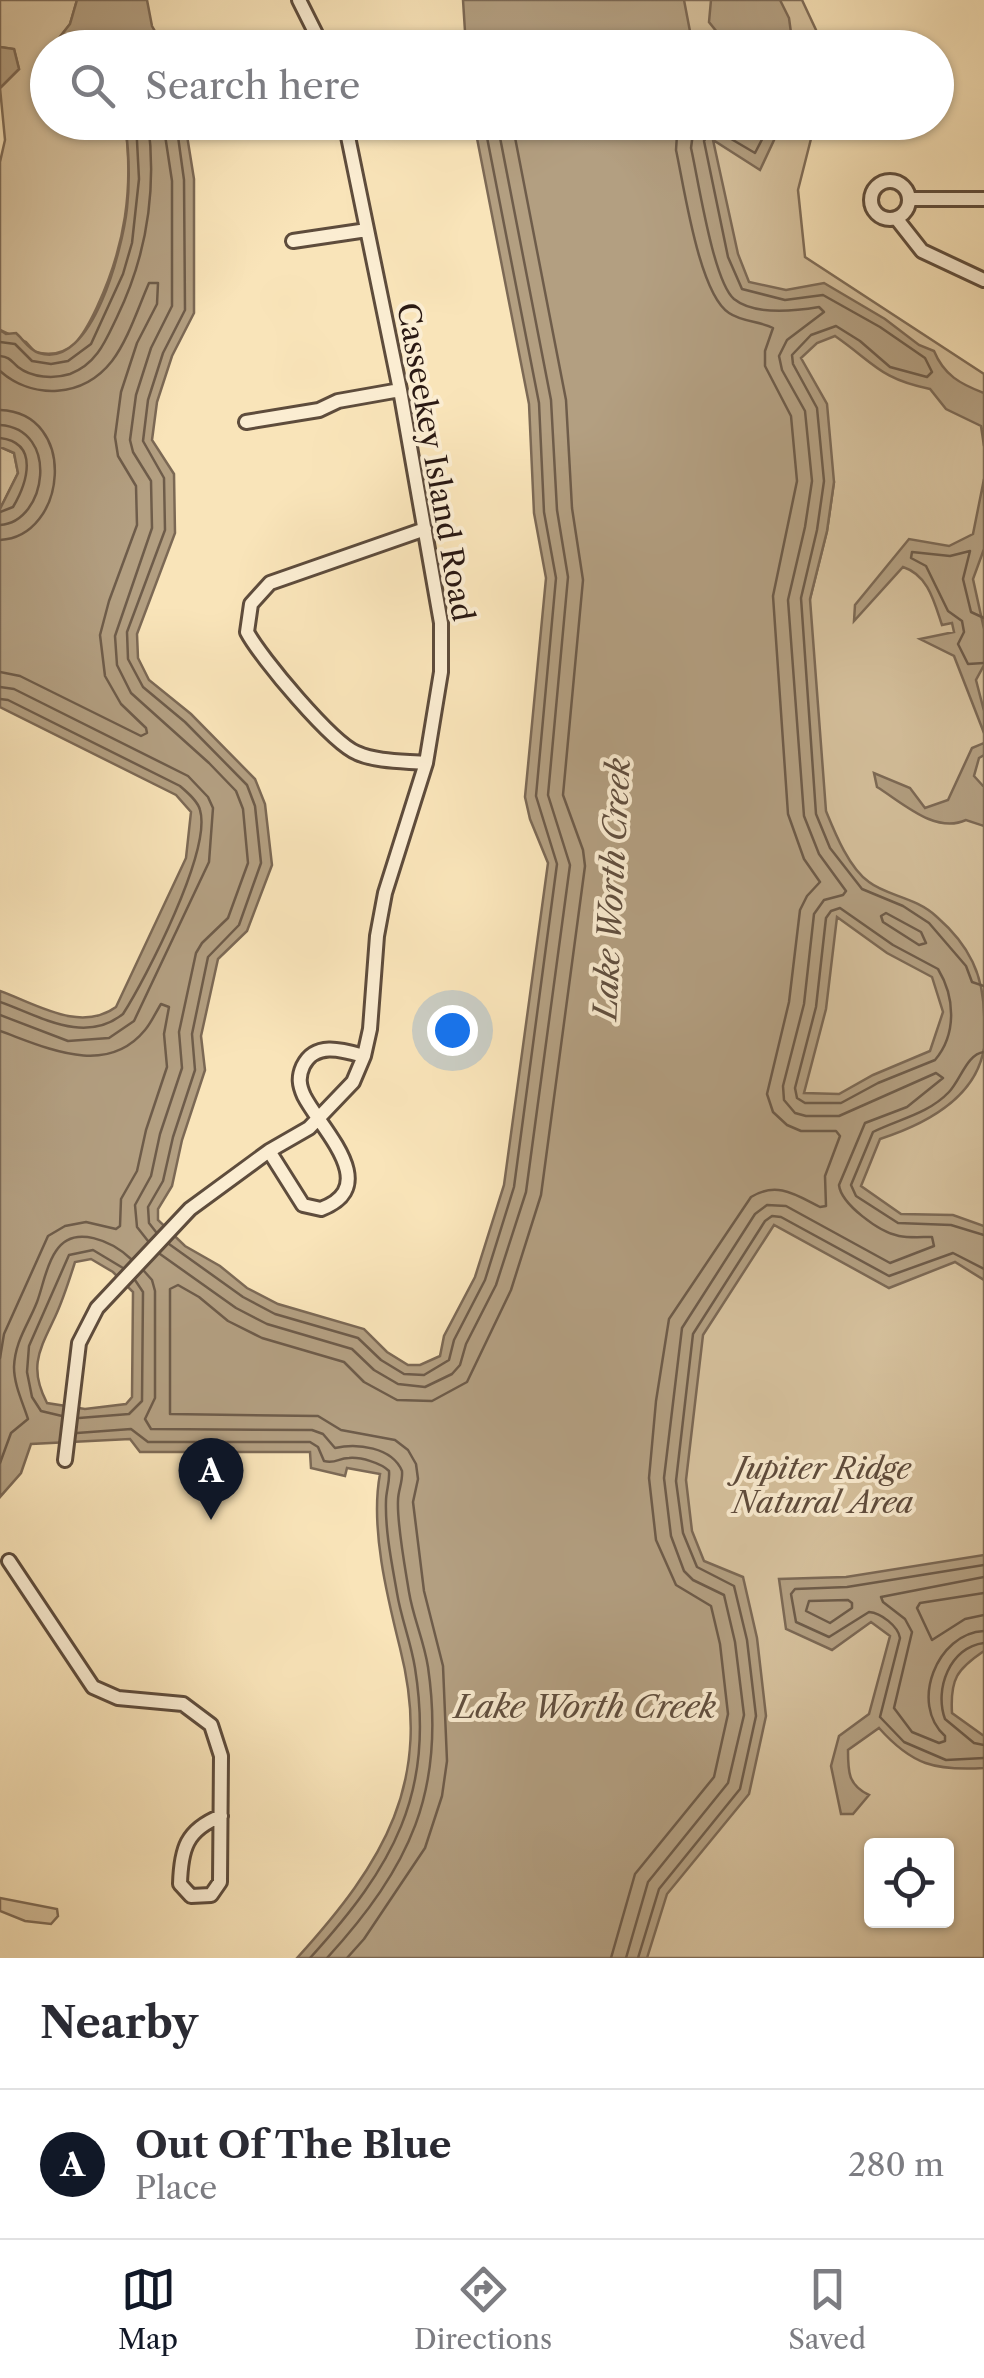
<!DOCTYPE html>
<style>
:root{--surface:#fff;--page:#f2f2f3;--text:#2b2b33;--muted:#7c7c81;--line:#e1e1e2;--accent:#111827}
body{margin:0;font-family:"Libre Caslon Text",serif;background:var(--page);color:var(--text)}
.controls{position:absolute;right:30px;bottom:30px;display:grid;overflow:hidden;border-radius:10px;box-shadow:0 2px 8px #0004}
.controls button{width:90px;height:90px;display:grid;place-items:center;padding:0;border:0;border-bottom:2px solid var(--line);background:var(--surface);color:var(--text);font:50px sans-serif}
.you{position:absolute;left:452px;top:1030px;width:35px;height:35px;margin:-25px;border:8px solid #fff;border-radius:50%;background:#1a73e8;box-shadow:0 0 0 15px #1a73e833}
.badge{display:grid;place-items:center;width:65px;height:65px;border-radius:50%;background:var(--accent);color:#fff;font-size:32px;font-weight:700}
.pin{position:absolute;translate:-50% -82px;filter:drop-shadow(0 2px 5px #0008)}
.pin::after{content:'';position:absolute;top:52px;width:35px;height:30px;background:inherit;clip-path:polygon(0 0,100% 0,50% 100%)}
.list{margin:0;padding:0;list-style:none}
h2{display:flex;justify-content:space-between;align-items:center;height:130px;margin:0;padding:0 40px;font-size:42px}
h2 small{font-size:32px;font-weight:400;color:var(--muted)}
.list li{display:grid;grid-template-columns:65px 1fr auto;gap:30px;align-items:center;box-sizing:border-box;height:150px;padding:0 40px;border-top:2px solid var(--line)}
.list b{display:block;font-size:38px;white-space:nowrap}
.list p{margin:0;font-size:32px;white-space:nowrap;color:var(--muted)}
.list em{font-size:32px;font-style:normal;color:var(--muted)}
.icon{flex:none;width:55px;height:55px;fill:none;stroke:currentColor;stroke-width:2;stroke-linecap:round;stroke-linejoin:round}
.map{position:relative;flex:none;width:984px;height:1958px;overflow:hidden}
.search{position:absolute;background:var(--surface);box-shadow:0 2px 8px #0004;left:30px;right:30px;top:30px;height:110px;display:flex;align-items:center;gap:25px;box-sizing:border-box;padding:0 35px;border-radius:55px;color:var(--muted);font-size:38px}
.sheet{height:280px;background:var(--surface)}
nav{display:flex;justify-content:space-around;align-items:center;box-sizing:border-box;height:140px;border-top:2px solid var(--line);background:var(--surface);font-size:28px;color:var(--muted)}
nav a{display:grid;justify-items:center;gap:5px}
nav .on{color:var(--accent)}
.map>svg:first-child{display:block}
</style>
<div class="map">
<svg width="984" height="1958" viewBox="0 0 984 1958">
<rect width="100%" height="100%" fill="#f9e4b9"/>
<filter id="stains"><feTurbulence type="fractalNoise" baseFrequency=".002" numOctaves="4"/><feColorMatrix values="0 0 0 0 .2 0 0 0 0 .09 0 0 0 0 .02 0 0 0 .5 -.17"/></filter>
<radialGradient id="worn" r=".72"><stop offset=".6" stop-color="#630" stop-opacity="0"/><stop offset="1" stop-color="#630" stop-opacity=".3"/></radialGradient>
<path fill="#d6c19d" stroke="#806d58" stroke-width="2.5" fill-rule="evenodd" d="M 0,0 L 77,0 L 70,24 L 52,47 L 48,48 L 48,122 L 125,123 C 134,188 125,247 97,307 C 84,335 71,361 35,352 L 26,342 L 0,330 L 0,162 L 5,140 L 0,88 L 19,69 L 14,49 L 0,47 Z
M 671,0 L 802,0 L 824,47 L 681,47 Z
M 698,123 L 815,123 L 798,190 L 805,257 L 984,374 L 984,1958 L 617,1958 L 652,1629 L 810,599 L 827,531 L 834,482 L 730,263 ZM 872,1846 L 946,1846 L 946,1920 L 872,1920 Z
M 0,447 L 14,453 L 18,473 L 0,509 Z
M 0,1898 L 57,1909 L 58,1916 L 51,1924 L 25,1921 L 0,1911 Z"/>
<path fill="#b39f81" stroke="#7c6955" stroke-width="2.5" fill-rule="evenodd" d="M 77,0 L 147,0 L 152,26 L 164,47 L 52,47 L 70,24 Z
M 463,0 L 684,0 L 693,47 L 466,47 Z
M 711,0 L 780,0 L 789,18 L 793,47 L 729,47 L 709,22 Z
M 0,47 L 14,49 L 19,69 L 0,88 Z
M 125,123 L 185,123 L 194,179 L 194,313 L 172,356 L 157,402 L 152,440 L 174,474 L 175,533 L 137,634 L 138,658 L 149,680 L 191,714 L 255,779 L 265,804 L 272,865 L 247,931 L 218,959 L 201,1036 L 205,1070 L 182,1140 L 172,1186 L 158,1209 L 158,1220 L 185,1246 L 220,1266 L 247,1288 L 278,1304 L 364,1329 L 387,1352 L 408,1365 L 420,1365 L 440,1356 L 444,1336 L 475,1277 L 504,1185 L 548,863 L 530,819 L 525,797 L 546,578 L 534,513 L 529,404 L 474,123 L 782,123 L 760,170 L 713,140 L 738,254 L 749,282 L 786,290 L 824,283 L 885,319 L 919,345 L 934,351 C 944,375 960,384 984,393 L 984,446 L 981,426 L 946,409 L 930,389 C 880,379 874,363 835,336 L 817,343 L 801,358 L 827,404 L 834,482 L 827,531 L 810,599 L 826,811 C 835,833 849,868 869,882 C 887,896 916,897 937,917 C 969,945 984,975 984,1017 C 984,1027 984,1038 984,1048 C 976,1099 923,1125 880,1139 L 861,1186 L 901,1214 L 953,1215 L 984,1226 L 984,1280 L 955,1262 L 889,1288 L 774,1225 L 703,1335 L 686,1480 L 692,1531 L 704,1561 L 743,1577 L 757,1638 L 766,1716 L 749,1794 L 667,1894 L 647,1958 L 297,1958 C 384,1862 434,1782 400,1648 C 387,1596 370,1527 380,1474 L 347,1468 L 345,1476 L 311,1468 L 310,1452 L 140,1452 L 130,1439 L 31,1444 L 21,1473 L 0,1497 L 0,991 C 36,1004 80,1033 116,1007 L 186,858 L 191,812 L 176,795 L 0,707 L 0,509 L 18,473 L 14,453 L 0,447 L 0,330 L 6,334 L 16,333 C 23,339 29,350 39,353 C 93,371 123,245 127,208 C 130,180 129,151 125,123 ZM 837,917 L 887,953 L 932,977 L 943,1012 L 930,1051 L 873,1075 L 839,1094 L 804,1093 L 826,1009 ZM 91,1259 L 113,1272 L 133,1292 L 132,1397 L 126,1404 L 85,1409 L 47,1403 C 28,1367 40,1349 55,1317 C 63,1300 69,1281 75,1262 Z
M 984,479 L 984,549 L 973,579 L 984,629 L 984,665 L 976,680 L 984,711 L 984,733 L 954,656 L 920,639 L 954,632 L 952,623 L 942,625 C 934,601 928,575 903,567 L 854,621 L 855,605 L 909,539 L 949,546 L 973,534 Z
M 984,743 L 984,755 L 979,758 L 974,776 L 984,787 L 984,826 L 966,820 C 935,834 903,803 877,787 L 874,773 L 910,788 L 925,808 L 948,800 L 972,748 Z
M 984,1555 L 984,1651 C 957,1669 950,1679 952,1713 L 984,1736 L 984,1768 C 935,1771 912,1765 879,1728 L 848,1750 C 848,1772 848,1785 869,1795 L 853,1814 L 841,1814 L 831,1766 L 839,1736 L 869,1714 L 890,1636 L 871,1622 L 832,1650 L 786,1629 L 779,1579 L 846,1577 Z"/>
<g fill="none" stroke-linecap="round" stroke-linejoin="round">
<path stroke="#6e5c4a" stroke-width="2.5" d="M 771,122 L 755,153 L 721,133 L 709,133 L 704,141 L 728,257 L 742,289 L 785,300 L 823,295 L 880,327 L 925,358 L 932,372 L 927,377 L 890,367 L 860,341 L 836,326 L 811,335 L 792,355 L 793,364 L 817,408 L 824,481 L 817,530 L 801,598 L 816,814 L 830,848 L 862,889 L 903,906 L 929,923 L 966,966 L 972,982 L 984,986
M 0,342 L 15,344 L 32,361 L 51,364 L 68,361 L 91,344 L 123,274 L 132,243 L 139,179 L 136,122
M 0,356 C 10,357 11,361 18,367 C 32,378 54,379 70,374 C 97,364 106,340 117,317 C 147,255 157,191 148,122
M 0,371 C 33,400 83,398 112,361 C 128,340 138,308 149,283 L 158,283 L 157,304 L 137,343 L 121,392 L 115,437 L 118,456 L 136,486 L 137,525 L 109,601 L 100,635 L 105,676 L 121,704 L 146,728 L 147,733 L 141,736 L 20,676 L 0,672
M 0,410 C 79,413 67,537 0,540
M 0,425 C 60,429 47,522 0,525
M 0,438 C 40,443 27,483 13,507 L 0,512
M 984,618 L 971,612 L 963,579 L 970,551 L 950,556 L 912,552 L 911,558 L 926,566 L 948,611 L 962,621 L 964,632 L 958,644 L 968,664 L 984,663
M 0,687 L 14,689 L 188,776 L 208,797 L 213,808 L 209,862 L 134,1021 L 109,1038 L 68,1041 L 0,1015
M 0,699 L 8,700 L 180,786 C 187,792 198,801 200,810 C 212,850 146,978 123,1014 C 84,1045 40,1016 0,1002
M 840,908 L 893,945 L 938,969 C 955,997 957,1034 935,1060 L 878,1083 L 841,1103 L 805,1103 L 797,1098 L 795,1088 L 816,1007 L 826,918 L 831,911 Z
M 886,913 L 921,932 L 926,943 L 919,945 L 883,922 L 881,916 Z
M 0,1031 C 45,1047 106,1078 145,1030 C 151,1023 156,1012 161,1004 L 169,1007 L 164,1034 L 167,1067 L 146,1130 L 137,1171 L 121,1199 L 120,1226 L 116,1229 L 86,1222 L 65,1226 L 48,1236 L 4,1334 L 0,1358
M 984,1052 C 967,1054 961,1079 949,1092 C 928,1114 899,1119 873,1132 L 851,1185 L 856,1196 L 898,1223 L 951,1225 L 984,1235
M 156,1232 L 149,1223 L 148,1207 L 163,1181 L 173,1137 L 195,1070 L 192,1034 L 208,957 L 239,925 L 261,863 L 255,806 L 247,785 L 185,722 L 143,687 L 128,659 L 127,632 L 165,530 L 164,478 L 143,441 L 148,400 L 163,353 L 185,310 L 184,180 L 176,122
M 148,1241 L 137,1227 L 135,1205 L 151,1176 L 160,1134 L 182,1068 L 179,1032 L 196,953 L 202,943 L 228,918 L 248,863 L 243,809 L 236,791 L 209,763 L 131,693 L 117,665 L 115,636 L 152,528 L 151,481 L 133,452 L 130,440 L 136,395 L 151,348 L 172,306 L 172,181 L 163,122
M 169,1244 L 243,1297 L 275,1314 L 358,1338 L 381,1360 L 404,1374 L 424,1375 L 449,1360 L 454,1340 L 485,1280 L 514,1187 L 557,864 L 536,796 L 556,578 L 544,512 L 539,403 L 484,122
M 160,1254 L 236,1308 L 267,1324 L 352,1349 L 374,1370 L 398,1384 L 425,1387 L 452,1374 L 460,1365 L 466,1344 L 496,1285 L 526,1192 L 570,865 L 548,795 L 568,577 L 557,510 L 551,400 L 497,122
M 144,1271 L 152,1280 L 155,1291 L 155,1398 L 145,1419 L 151,1429 L 312,1430 L 323,1434 L 335,1448 C 357,1443 392,1447 402,1471 C 403,1482 398,1490 398,1501 C 397,1525 405,1567 409,1592 C 413,1617 424,1641 428,1667 C 446,1791 410,1867 327,1958
M 62,1416 L 41,1411 L 32,1397 L 27,1372 L 29,1346 L 69,1255 L 93,1250 L 123,1268
M 79,1418 L 129,1414 L 142,1401 L 143,1292 L 135,1280
M 77,1433 L 131,1429 L 148,1442 L 310,1442 L 318,1447 L 324,1461 C 336,1464 338,1458 349,1458 C 361,1457 381,1463 389,1471 C 390,1482 386,1491 386,1501 C 385,1531 392,1564 397,1593 C 401,1618 411,1642 415,1668 C 435,1794 393,1867 310,1958
M 0,1463 L 11,1433 L 28,1419 C 23,1403 14,1385 14,1367 C 15,1341 28,1325 37,1302 C 43,1286 46,1265 56,1251 C 74,1223 113,1242 131,1259
M 984,1565 L 847,1587 L 795,1589 L 791,1594 L 796,1622 L 829,1637 L 869,1612 C 881,1613 898,1626 900,1638 L 880,1717 L 904,1742 L 946,1760 L 984,1758
M 984,1577 L 881,1597 L 883,1602 L 905,1619 L 912,1632 L 894,1708 L 912,1732 L 939,1743 L 945,1741 L 945,1736 C 909,1704 937,1633 984,1631
M 984,1593 L 920,1603 L 917,1608 L 932,1640 L 965,1619 L 984,1615
M 848,1600 L 852,1603 L 852,1608 L 830,1623 L 806,1611 L 809,1601 Z
M 984,1643 C 950,1647 934,1689 945,1719 L 974,1743 L 984,1745
M 347,1958 L 364,1939 L 425,1848 L 442,1796 L 447,1761 L 443,1666 L 424,1591 L 413,1502 L 418,1479 L 416,1464 L 408,1450 L 395,1440 L 341,1430 L 318,1416 L 170,1414 L 170,1289 L 178,1285 L 199,1297 L 228,1321 L 262,1338 L 344,1362 L 364,1382 L 397,1400 L 432,1401 L 467,1382 L 511,1290 L 541,1195 L 585,866 L 583,850 L 563,795 L 583,580 L 572,508 L 566,400 L 512,122
M 611,1958 L 635,1874 L 714,1777 L 728,1714 L 720,1644 L 711,1606 L 676,1585 L 656,1540 L 649,1478 L 656,1401 L 669,1319 L 751,1197 C 777,1181 796,1195 820,1207 L 826,1206 L 825,1176 L 840,1136 L 836,1131 L 801,1131 L 787,1125 L 773,1112 L 767,1094 L 789,1002 L 800,910 L 807,896 L 820,882 L 804,859 L 788,814 L 773,596 L 797,481 L 791,416 L 765,366 L 765,351 L 773,328 C 760,321 742,322 729,313 C 699,294 684,186 676,150 L 677,135 L 682,122
M 626,1958 L 648,1882 L 728,1783 L 744,1715 L 735,1642 L 724,1595 L 693,1580 L 684,1571 L 671,1536 L 664,1478 L 682,1328 L 755,1214 L 767,1205 L 786,1206 L 890,1263 L 934,1246 L 932,1237 C 921,1237 909,1238 899,1236 C 879,1232 841,1204 839,1185 L 865,1123 L 907,1107 L 943,1078 L 936,1073 L 839,1116 L 806,1116 L 795,1113 L 784,1100 L 783,1086 L 804,1004 L 814,914 L 824,900 L 843,895 L 846,891 L 819,854 L 804,816 L 788,600 L 805,527 L 812,481 L 805,411 L 782,370 L 779,356 L 787,340 L 824,312 L 819,307 C 795,311 755,316 734,299 C 713,281 698,178 691,148 L 693,133 L 703,122
M 638,1958 L 659,1889 L 740,1789 L 756,1716 L 747,1640 L 734,1586 L 697,1567 L 683,1533 L 676,1481 L 693,1334 L 765,1221 L 772,1216 L 781,1217 L 889,1276 L 953,1253 L 984,1269"/>
<g stroke="#5e4c3c" stroke-width="18">
<path id="minor" d="M 299,0 L 323,48
M871 200a19 19 0 1 1 38 0a19 19 0 1 1-38 0Z
M 910,199 L 984,199
M 896,218 L 922,251 L 984,280
M 293,241 L 367,230
M 246,422 L 319,410 L 338,401 L 400,390
M 425,529 L 270,583 L 251,604 L 247,632 C 260,657 332,743 357,753 C 377,762 404,761 426,763
M 269,1151 L 303,1205 L 321,1209 C 383,1186 320,1128 304,1096 C 299,1085 298,1077 303,1066 C 315,1041 343,1050 364,1056
M 65,1460 L 79,1343 L 97,1308 L 190,1209 L 269,1151 L 309,1128 L 353,1082 L 364,1056 L 370,1029 L 377,936 L 385,893 L 426,763 L 441,672 L 441,623 L 400,390 L 345,122
M 9,1561 L 93,1687 L 118,1698 L 183,1704 L 211,1725 L 221,1756 L 220,1882 L 211,1895 L 191,1896 L 180,1884 C 181,1849 186,1830 221,1816"/>
</g>
<use href="#minor" stroke="#fbedd2" stroke-width="12"/>
</g>
<g text-anchor="middle" stroke-width="8" stroke-linejoin="round" paint-order="stroke">
<g font-size="30" fill="#2a1913" stroke="#fbedd2">
<text transform="translate(435 462) rotate(80)" y="10">Casseekey Island Road</text>
</g>
<g font-size="30" font-style="italic" fill="#5e4b3c" stroke="#fbedd2">
<text x="823" y="1479">Jupiter Ridge<tspan x="823" dy="34">Natural Area</tspan></text>
</g>
<g font-size="32" font-style="italic" fill="#614f3f" stroke="#fbedd2">
<text transform="translate(612 889) rotate(-87)" y="11">Lake Worth Creek</text>
<text x="585" y="1718">Lake Worth Creek</text>
</g>
</g>
<rect width="100%" height="100%" filter="url(#stains)"/>
<rect width="100%" height="100%" fill="url(#worn)"/>
</svg>
<div class="controls">
<button><svg class="icon" aria-label="locate" viewBox="0 0 24 24"><circle cx="12" cy="12" r="6"/><path d="M12 2v4M12 18v4M2 12h4M18 12h4"/></svg></button>
</div>
<div class="you"></div>
<div class="pin badge" style="left:211px;top:1520px">A</div>
<div class="search"><svg class="icon" aria-label="search" viewBox="0 0 24 24"><circle cx="10" cy="10" r="6"/><path d="M15 15l6 6"/></svg>Search here</div>
</div>
<section class="sheet">
<h2>Nearby<small></small></h2>
<ul class="list">
<li><span class="badge">A</span><div><b>Out Of The Blue</b><p>Place</p></div><em>280 m</em></li>
</ul>
</section>
<nav>
<a class="on"><svg class="icon" aria-label="map" viewBox="0 0 24 24"><path d="M3 6l6-2 6 2 6-2v14l-6 2-6-2-6 2zM9 4v14M15 6v14"/></svg>Map</a>
<a><svg class="icon" aria-label="directions" viewBox="0 0 24 24"><path d="M12 3l9 9-9 9-9-9zM9 14v-3h6M13 9l2 2-2 2"/></svg>Directions</a>
<a><svg class="icon" aria-label="saved" viewBox="0 0 24 24"><path d="M7 4h10v16l-5-4-5 4z"/></svg>Saved</a>
</nav>
